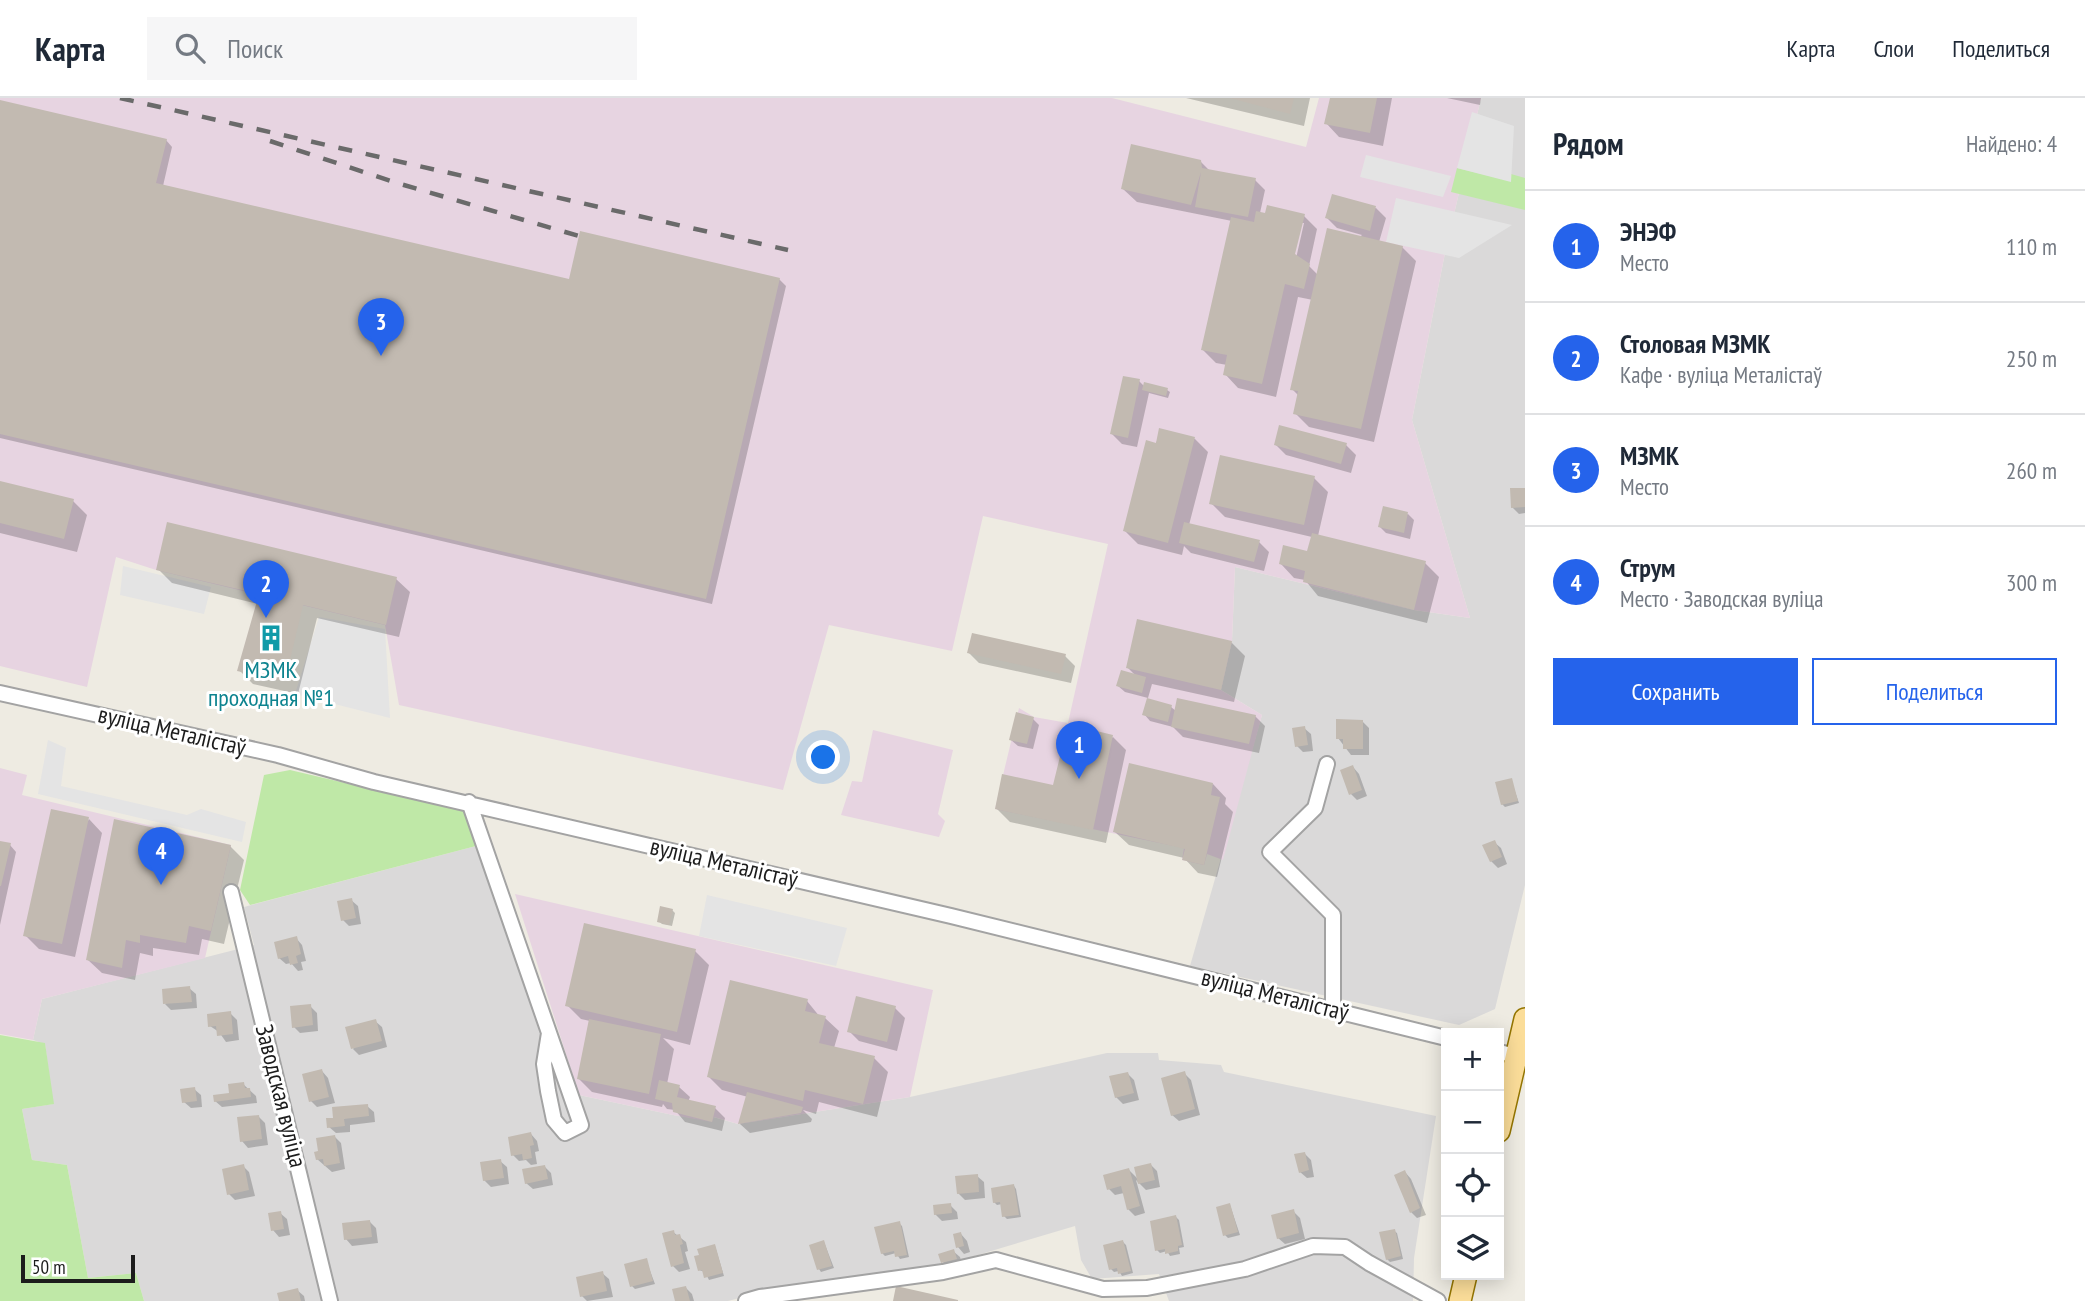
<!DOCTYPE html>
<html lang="ru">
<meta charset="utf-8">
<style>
:root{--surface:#fff;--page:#f6f6f7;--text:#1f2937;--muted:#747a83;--line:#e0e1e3;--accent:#2563eb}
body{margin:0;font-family:"PT Sans Narrow",sans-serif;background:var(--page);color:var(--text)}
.controls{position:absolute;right:21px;bottom:21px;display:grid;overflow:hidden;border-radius:0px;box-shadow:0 4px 18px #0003}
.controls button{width:63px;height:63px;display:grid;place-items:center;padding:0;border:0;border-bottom:2px solid var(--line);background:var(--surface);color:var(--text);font:35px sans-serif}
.scale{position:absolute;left:21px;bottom:18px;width:114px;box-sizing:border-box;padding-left:7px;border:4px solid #1c1c1c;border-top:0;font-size:19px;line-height:24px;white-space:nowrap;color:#1c1c1c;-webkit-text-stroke:5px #fff;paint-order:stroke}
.you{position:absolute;left:824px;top:660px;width:24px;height:24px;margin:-18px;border:5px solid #fff;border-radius:50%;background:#1a73e8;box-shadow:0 0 0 10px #1a73e833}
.badge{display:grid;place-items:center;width:46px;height:46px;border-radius:50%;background:var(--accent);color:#fff;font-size:23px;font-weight:700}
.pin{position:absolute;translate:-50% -58px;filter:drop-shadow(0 2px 4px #0008)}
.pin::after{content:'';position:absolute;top:37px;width:24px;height:21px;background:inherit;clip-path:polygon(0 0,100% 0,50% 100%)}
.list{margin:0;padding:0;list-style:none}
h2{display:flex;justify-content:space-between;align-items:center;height:91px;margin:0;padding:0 28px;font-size:30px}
h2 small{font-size:23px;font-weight:400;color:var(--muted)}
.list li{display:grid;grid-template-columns:46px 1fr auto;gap:21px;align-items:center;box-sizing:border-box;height:112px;padding:0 28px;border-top:2px solid var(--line)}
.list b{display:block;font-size:26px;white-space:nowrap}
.list p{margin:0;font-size:23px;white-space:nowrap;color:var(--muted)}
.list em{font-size:23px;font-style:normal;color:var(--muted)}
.actions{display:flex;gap:14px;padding:21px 28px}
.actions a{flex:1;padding:16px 0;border:2px solid var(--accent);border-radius:0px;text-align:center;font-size:24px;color:var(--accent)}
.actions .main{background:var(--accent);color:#fff}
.icon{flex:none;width:38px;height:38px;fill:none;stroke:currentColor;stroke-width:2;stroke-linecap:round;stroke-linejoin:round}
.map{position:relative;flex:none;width:1525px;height:1203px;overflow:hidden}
header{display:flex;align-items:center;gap:42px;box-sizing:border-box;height:98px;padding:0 35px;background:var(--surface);border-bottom:2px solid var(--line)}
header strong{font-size:33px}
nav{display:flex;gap:38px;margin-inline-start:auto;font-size:24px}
.search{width:490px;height:63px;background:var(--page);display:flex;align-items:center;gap:18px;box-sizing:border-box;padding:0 24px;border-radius:0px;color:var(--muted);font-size:26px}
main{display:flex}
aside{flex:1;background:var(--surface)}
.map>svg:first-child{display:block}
</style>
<header>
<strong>Карта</strong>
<div class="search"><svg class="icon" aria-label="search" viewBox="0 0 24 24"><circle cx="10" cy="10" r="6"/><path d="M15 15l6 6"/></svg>Поиск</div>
<nav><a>Карта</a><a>Слои</a><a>Поделиться</a></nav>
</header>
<main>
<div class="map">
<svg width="1525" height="1203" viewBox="0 0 1525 1203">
<rect width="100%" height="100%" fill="#eeebe2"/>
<path fill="#dad9d9" d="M 1481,0 L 1525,0 L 1525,787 L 1495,911 L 1459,927 L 1190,868 L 1262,617 L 1221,592 L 1232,543 L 1235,469 L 1414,512 L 1470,520 L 1412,322 L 1445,155 Z
M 476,748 L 498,806 L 510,802 L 579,997 L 673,1017 L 712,1023 L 713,1019 L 738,1026 L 910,999 L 1107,955 L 1158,955 L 1159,962 L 1221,967 L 1224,974 L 1436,1018 L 1414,1160 L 1413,1203 L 1169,1203 L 1159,1176 L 1092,1181 L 1081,1162 L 1075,1128 L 941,1168 L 758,1195 L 728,1203 L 144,1203 L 136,1175 L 88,1180 L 67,1067 L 32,1062 L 22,1011 L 53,1006 L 45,946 L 33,942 L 42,901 L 254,847 L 244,809 Z"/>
<path fill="#e7d4e1" d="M 0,0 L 1112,0 L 1306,49 L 1319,0 L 1481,0 L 1445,155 L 1412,322 L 1470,520 L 1414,512 L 1235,469 L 1232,543 L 1221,592 L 1262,617 L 1223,762 L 1207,756 L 1204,767 L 1182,762 L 1184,750 L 995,711 L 1019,610 L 1034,619 L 1068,625 L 1108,446 L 983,418 L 952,553 L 829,527 L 783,692 L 399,607 L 385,527 L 156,472 L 116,459 L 87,589 L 0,568 Z
M 873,632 L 953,652 L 938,716 L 945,723 L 939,739 L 841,717 L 852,683 L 862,684 Z
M 0,670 L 27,677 L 22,697 L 231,747 L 205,860 L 42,901 L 33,942 L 0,936 Z
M 515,796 L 933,892 L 910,999 L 738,1026 L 714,1019 L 712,1024 L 673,1017 L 579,997 Z"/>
<path fill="#bfe8a7" d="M 1457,70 L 1510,83 L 1511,76 L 1525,80 L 1525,112 L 1451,94 Z
M 290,672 L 464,713 L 476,748 L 250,807 L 240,792 L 264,677 Z
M 0,937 L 45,945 L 54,1006 L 22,1011 L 32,1062 L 67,1067 L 88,1180 L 136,1175 L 144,1203 L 0,1203 Z"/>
<path fill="#e4e4e4" d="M 1472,14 L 1514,28 L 1511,84 L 1457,70 Z
M 1366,57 L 1451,78 L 1443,99 L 1360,79 Z
M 1396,100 L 1512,127 L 1459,160 L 1386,144 Z
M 123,468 L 211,489 L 204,516 L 120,497 Z
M 319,519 L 385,531 L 390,620 L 295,596 Z
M 48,642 L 66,650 L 61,688 L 187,717 L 201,711 L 246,724 L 242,744 L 38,696 Z
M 707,797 L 847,830 L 836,868 L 699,838 Z"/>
<path fill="#0003" fill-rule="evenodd" d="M 1186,0 L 1310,0 L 1304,28 Z
M 1331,0 L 1392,0 L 1383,48 L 1339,39 L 1326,25 Z
M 1447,0 L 1481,0 L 1480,7 Z
M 0,4 L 166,42 L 172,49 L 163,88 L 570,183 L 779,181 L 786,188 L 712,506 L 0,340 Z
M 1200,63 L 1210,73 L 1255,82 L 1265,92 L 1260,115 L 1304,118 L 1317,131 L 1309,168 L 1318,177 L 1362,137 L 1337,130 L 1327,120 L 1376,110 L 1386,120 L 1379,144 L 1402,149 L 1416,163 L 1374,344 L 1309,329 L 1295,315 L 1299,298 L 1292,291 L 1313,202 L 1298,199 L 1276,299 L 1238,290 L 1225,276 L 1227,267 L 1216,265 L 1202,251 L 1232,123 L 1137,104 L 1123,91 ZM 1301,125 L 1304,125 L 1295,165 L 1292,165 Z
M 1139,283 L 1144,288 L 1167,292 L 1170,294 L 1168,300 L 1149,295 L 1137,349 L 1122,346 L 1112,336 Z
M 1161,332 L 1195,341 L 1208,354 L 1189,427 L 1259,444 L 1269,454 L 1264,473 L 1191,455 L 1184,448 L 1182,457 L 1138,446 L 1124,432 Z
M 1276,347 L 1346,347 L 1356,357 L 1351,375 L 1286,357 Z
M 1314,380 L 1328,394 L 1318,438 L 1425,465 L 1439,479 L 1427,525 L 1318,498 L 1305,482 L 1294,480 L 1281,466 L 1308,455 L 1312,439 L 1225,419 L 1211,405 Z
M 0,384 L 73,403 L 87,417 L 77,454 L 0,435 Z
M 1525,392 L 1525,415 L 1519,416 L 1512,409 Z
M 1408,416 L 1414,422 L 1410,441 L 1386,435 L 1380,429 Z
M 158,471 L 396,481 L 410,494 L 399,539 L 317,520 L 298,596 L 253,586 L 239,572 L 258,506 L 172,485 Z
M 1231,544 L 1245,558 L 1234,604 L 1152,586 L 1148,600 L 1125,594 L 1118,588 L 1136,578 L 1128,570 Z
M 969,555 L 1065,558 L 1075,568 L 1071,585 L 979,565 Z
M 1171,609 L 1176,613 L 1255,618 L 1265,628 L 1259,655 L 1183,639 L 1173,629 L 1150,623 L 1144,616 Z
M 1033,621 L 1039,627 L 1033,651 L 1018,648 L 1011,642 Z
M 1362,623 L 1369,630 L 1369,657 L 1351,657 L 1338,640 Z
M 1304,630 L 1311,636 L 1313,653 L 1303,654 L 1297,648 Z
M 1113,639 L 1126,652 L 1106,745 L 1010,724 L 997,711 L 1055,689 Z
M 1353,669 L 1359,676 L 1367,698 L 1357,702 L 1351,696 Z
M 1511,682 L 1519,705 L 1505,709 L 1502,706 Z
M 1213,686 L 1226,700 L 1225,706 L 1233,714 L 1217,779 L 1198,775 L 1184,760 L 1129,747 L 1115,734 Z
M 89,721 L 102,735 L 75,859 L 39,851 L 25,837 Z
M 1494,744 L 1501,750 L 1507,766 L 1498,770 L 1491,763 L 1485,748 Z
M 0,745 L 10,747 L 16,754 L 0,827 Z
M 230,748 L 244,762 L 224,846 L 202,841 L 199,857 L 153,850 L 153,858 L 140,855 L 135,882 L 102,875 L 88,862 Z
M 351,802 L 358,808 L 361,826 L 349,828 L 343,822 Z
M 672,812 L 675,815 L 672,828 L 662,826 L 659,823 Z
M 296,840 L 302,847 L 306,863 L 301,864 L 303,872 L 298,873 L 291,865 L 286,866 L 279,860 Z
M 695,853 L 709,867 L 690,947 L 663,940 L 674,951 L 667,986 L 679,989 L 690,999 L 688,1004 L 715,1010 L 725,1020 L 722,1033 L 685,1024 L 675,1012 L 667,1011 L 663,1006 L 662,1009 L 592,994 L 579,981 L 590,923 L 581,921 L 567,907 Z
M 189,890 L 196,896 L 197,910 L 171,912 L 165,906 Z
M 807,903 L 820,919 L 825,920 L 839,933 L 834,950 L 874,960 L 888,974 L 877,1019 L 819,1004 L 816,1016 L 803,1012 L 812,1021 L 811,1024 L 750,1035 L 740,1026 L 748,999 L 722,992 L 709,979 Z
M 310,908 L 317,915 L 318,933 L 300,935 L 294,929 Z
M 895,910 L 905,920 L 897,953 L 859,943 L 849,933 Z
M 230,915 L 237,922 L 239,942 L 226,944 L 219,934 L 210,928 Z
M 375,923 L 382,929 L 387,949 L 359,957 L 353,951 Z
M 322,973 L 328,980 L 335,1005 L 317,1009 L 311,1003 Z
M 1184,975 L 1191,982 L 1200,1017 L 1179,1023 L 1172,1017 Z
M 1128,976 L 1134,982 L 1139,1002 L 1123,1006 L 1116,999 Z
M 243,986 L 256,998 L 257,1005 L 222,1009 L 215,1003 L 231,996 Z
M 194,991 L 201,997 L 202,1009 L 191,1010 L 184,1004 Z
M 367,1008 L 374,1014 L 375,1024 L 350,1027 L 350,1034 L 336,1035 L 329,1029 Z
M 258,1018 L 265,1025 L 268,1047 L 248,1050 L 242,1043 Z
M 531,1036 L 537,1043 L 539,1053 L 535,1054 L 537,1066 L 531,1067 L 526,1062 L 519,1063 L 513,1057 Z
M 334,1038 L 341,1045 L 345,1071 L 332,1074 L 317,1061 Z
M 1304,1055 L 1311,1062 L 1314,1079 L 1307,1080 L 1300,1074 Z
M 500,1063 L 507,1069 L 509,1086 L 491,1089 L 484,1082 Z
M 1150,1066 L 1157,1073 L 1160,1089 L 1146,1092 L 1136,1082 L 1145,1115 L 1135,1118 L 1128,1111 L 1124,1095 L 1115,1097 L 1109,1091 L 1129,1072 L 1139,1082 Z
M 243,1068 L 249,1074 L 255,1098 L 235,1102 L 229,1096 Z
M 545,1069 L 551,1075 L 553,1087 L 533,1091 L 526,1085 Z
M 1405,1074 L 1411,1081 L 1426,1117 L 1417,1120 L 1411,1114 Z
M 977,1078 L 984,1084 L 985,1100 L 965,1102 L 958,1095 Z
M 1014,1088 L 1016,1091 L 1021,1119 L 1007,1121 L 1004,1118 L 1002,1106 L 997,1107 L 994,1104 Z
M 950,1107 L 957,1114 L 958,1121 L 942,1123 L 935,1116 Z
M 1230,1107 L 1240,1137 L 1228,1140 L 1225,1137 Z
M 1293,1113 L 1300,1120 L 1305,1141 L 1285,1146 L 1278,1140 Z
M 280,1115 L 287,1121 L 290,1137 L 279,1139 L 273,1132 Z
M 1176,1119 L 1179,1122 L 1184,1149 L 1179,1150 L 1180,1156 L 1170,1158 L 1167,1153 L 1160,1155 L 1157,1152 Z
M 370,1124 L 376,1130 L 378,1145 L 352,1148 L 346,1141 Z
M 899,1125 L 902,1128 L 909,1159 L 900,1161 L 896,1155 L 885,1158 L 882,1155 Z
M 1394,1133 L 1397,1135 L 1403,1161 L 1390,1164 L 1387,1161 Z
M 673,1134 L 686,1144 L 688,1153 L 685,1154 L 690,1171 L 679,1174 L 673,1168 Z
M 961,1136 L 967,1143 L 970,1154 L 964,1156 L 958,1149 Z
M 824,1144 L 834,1170 L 821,1174 L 819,1171 Z
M 1123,1144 L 1126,1147 L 1133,1175 L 1122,1178 L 1119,1173 L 1114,1174 L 1111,1171 Z
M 715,1148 L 724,1178 L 709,1182 L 705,1174 L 699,1172 Z
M 953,1153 L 960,1159 L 962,1167 L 949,1171 L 943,1164 Z
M 646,1162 L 655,1186 L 635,1191 L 632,1188 Z
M 602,1175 L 609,1181 L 613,1199 L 587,1203 L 582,1198 Z
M 686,1190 L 692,1196 L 694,1203 L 677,1203 Z
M 297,1192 L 304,1198 L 305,1203 L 281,1203 Z"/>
<path fill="#c2bab1" d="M 1230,0 L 1294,0 L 1290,16 Z
M 1330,0 L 1377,0 L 1370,35 L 1324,26 Z
M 0,2 L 167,41 L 156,85 L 569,181 L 580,133 L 780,180 L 706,501 L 0,336 Z
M 1131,46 L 1201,62 L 1202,70 L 1256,80 L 1248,119 L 1195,109 L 1201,74 L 1191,107 L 1121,91 Z
M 1332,96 L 1376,108 L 1370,133 L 1325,120 Z
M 1267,107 L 1305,116 L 1295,156 L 1310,166 L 1304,191 L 1285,186 L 1262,286 L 1223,277 L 1227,257 L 1201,252 L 1231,119 L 1254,124 L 1256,113 L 1265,115 Z
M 1327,130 L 1403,148 L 1361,331 L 1293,316 L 1298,293 L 1290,292 Z
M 1123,278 L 1140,281 L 1128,340 L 1110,336 Z
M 1144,284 L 1168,290 L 1166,298 L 1142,292 Z
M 1279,327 L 1347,345 L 1341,366 L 1274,347 Z
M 1159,330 L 1195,339 L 1168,445 L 1123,433 L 1146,342 L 1156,345 Z
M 1220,357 L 1315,378 L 1304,427 L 1209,406 Z
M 0,383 L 74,401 L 64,441 L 0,425 Z
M 1510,390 L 1525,390 L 1525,409 L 1511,410 Z
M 1383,408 L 1408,414 L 1404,435 L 1378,429 Z
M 167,424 L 397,479 L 386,527 L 303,507 L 285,583 L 237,573 L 259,496 L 156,472 Z
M 1184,424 L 1260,442 L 1254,464 L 1179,445 Z
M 1312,435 L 1426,463 L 1414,512 L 1303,484 L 1305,473 L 1279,466 L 1283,447 L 1307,453 Z
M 1137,521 L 1232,543 L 1221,592 L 1126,570 Z
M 972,535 L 1066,556 L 1061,576 L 967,555 Z
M 1121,572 L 1146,579 L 1142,595 L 1116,588 Z
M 1147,600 L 1172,607 L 1168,624 L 1142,617 Z
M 1177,600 L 1256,617 L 1249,646 L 1171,629 Z
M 1016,614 L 1034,619 L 1027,646 L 1009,642 Z
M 1336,621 L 1363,622 L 1363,651 L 1343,651 L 1343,641 L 1336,641 Z
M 1068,626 L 1113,637 L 1093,732 L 995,711 L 1002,676 L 1053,687 Z
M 1305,628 L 1308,647 L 1295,649 L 1292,630 Z
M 1129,665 L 1213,685 L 1211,697 L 1220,699 L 1204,767 L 1182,762 L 1185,751 L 1113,734 Z
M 1353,667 L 1362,692 L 1349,697 L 1340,672 Z
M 1512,680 L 1518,703 L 1501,707 L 1495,684 Z
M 51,711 L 89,719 L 62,846 L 23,838 Z
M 114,721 L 231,747 L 211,833 L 189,828 L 186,845 L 140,837 L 140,845 L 126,842 L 122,870 L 86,862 Z
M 1495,742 L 1502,759 L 1490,764 L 1482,747 Z
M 0,743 L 11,745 L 1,788 L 0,788 Z
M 352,800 L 356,820 L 341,823 L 337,803 Z
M 660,808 L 673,811 L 669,827 L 657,824 Z
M 584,825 L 696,851 L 677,934 L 565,908 Z
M 297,838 L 301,856 L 296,858 L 298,865 L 290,867 L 288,858 L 278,861 L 274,844 Z
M 730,882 L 808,901 L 805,913 L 826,918 L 819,945 L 875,958 L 863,1006 L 805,992 L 803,1003 L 707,979 Z
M 190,888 L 192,904 L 163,906 L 162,891 Z
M 856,898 L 896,908 L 887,944 L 847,934 Z
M 311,906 L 313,927 L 292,930 L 290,908 Z
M 231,913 L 233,936 L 217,938 L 216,928 L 208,929 L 207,916 Z
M 376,921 L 382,943 L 351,951 L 345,929 Z
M 589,921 L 661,936 L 649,996 L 577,981 Z
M 322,971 L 329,999 L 309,1004 L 302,976 Z
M 1185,973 L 1195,1011 L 1171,1018 L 1161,980 Z
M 1128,974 L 1134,995 L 1115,1000 L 1109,978 Z
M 659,982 L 680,987 L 677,999 L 716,1008 L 712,1024 L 673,1014 L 672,1005 L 655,1001 Z
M 244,984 L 245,990 L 250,990 L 251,999 L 214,1004 L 213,997 L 229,995 L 228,986 Z
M 195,989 L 197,1003 L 182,1005 L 180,991 Z
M 747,994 L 803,1009 L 801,1015 L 738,1026 Z
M 368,1006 L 369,1018 L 344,1021 L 345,1028 L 327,1030 L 326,1020 L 333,1020 L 332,1009 Z
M 259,1017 L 262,1041 L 240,1044 L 237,1019 Z
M 531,1034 L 534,1047 L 530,1048 L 532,1060 L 523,1062 L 522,1056 L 511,1058 L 508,1039 Z
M 335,1037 L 340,1065 L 324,1068 L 323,1061 L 316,1062 L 314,1054 L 318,1053 L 316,1040 Z
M 1305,1054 L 1309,1072 L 1299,1075 L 1294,1056 Z
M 501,1061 L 504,1080 L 483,1083 L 480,1064 Z
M 1151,1065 L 1155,1082 L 1138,1086 L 1134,1069 Z
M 244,1066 L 249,1092 L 227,1097 L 222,1071 Z
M 545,1067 L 548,1081 L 525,1086 L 522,1071 Z
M 1129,1070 L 1140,1108 L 1127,1112 L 1121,1088 L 1107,1092 L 1103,1077 Z
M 1405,1072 L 1420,1110 L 1410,1115 L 1394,1077 Z
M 978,1076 L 979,1094 L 957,1096 L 955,1078 Z
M 1014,1086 L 1019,1117 L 1002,1119 L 1000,1104 L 993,1105 L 991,1090 Z
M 951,1105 L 952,1115 L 934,1117 L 933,1107 Z
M 1230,1105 L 1238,1134 L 1223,1138 L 1216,1109 Z
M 1294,1111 L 1299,1135 L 1277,1141 L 1271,1117 Z
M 281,1113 L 284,1131 L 271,1133 L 268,1115 Z
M 1176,1117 L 1182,1147 L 1178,1148 L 1178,1153 L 1165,1156 L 1165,1151 L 1155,1153 L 1150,1123 Z
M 370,1122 L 372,1139 L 344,1142 L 342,1125 Z
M 900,1123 L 907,1157 L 895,1159 L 894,1153 L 881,1156 L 874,1129 Z
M 1395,1131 L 1401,1158 L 1386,1162 L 1379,1134 Z
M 674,1132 L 675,1137 L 680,1136 L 683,1146 L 680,1147 L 684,1165 L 671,1169 L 662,1135 Z
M 961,1134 L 964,1148 L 956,1150 L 953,1136 Z
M 824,1142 L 832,1168 L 817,1172 L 809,1147 Z
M 1123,1142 L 1131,1173 L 1118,1176 L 1117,1170 L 1109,1172 L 1103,1147 Z
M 715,1146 L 723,1175 L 704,1180 L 702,1172 L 698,1173 L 694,1158 L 699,1157 L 697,1151 Z
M 954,1151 L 957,1161 L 941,1165 L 938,1156 Z
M 647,1160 L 653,1183 L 630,1189 L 624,1166 Z
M 603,1173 L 607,1193 L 580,1199 L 576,1179 Z
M 686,1188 L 690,1203 L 675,1203 L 672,1191 Z
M 896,1188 L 958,1202 L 958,1203 L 893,1203 Z
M 298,1190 L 301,1203 L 279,1203 L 277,1195 Z"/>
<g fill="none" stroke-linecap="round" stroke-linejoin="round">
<g stroke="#a3a3a3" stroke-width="18">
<path id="street" d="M 0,595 L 278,657 L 374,684 L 951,818 L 1446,940
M 1327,666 L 1315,710 L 1270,754 L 1333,817 L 1333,911
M 469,704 L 581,1027 L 565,1035 L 554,1022 L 548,993 L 544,966 L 549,935
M 231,794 L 330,1203
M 1499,954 L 1525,960
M 746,1203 L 760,1199 L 943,1174 L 996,1162 L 1103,1191 L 1147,1190 L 1245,1171 L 1313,1148 L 1345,1149 L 1369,1165 L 1438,1203"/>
</g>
<g stroke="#947501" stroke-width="24">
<path id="primary" d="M 1499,1033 L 1525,921
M 1460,1203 L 1466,1177"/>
</g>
<use href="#street" stroke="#fff" stroke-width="14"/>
<use href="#primary" stroke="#fbdd99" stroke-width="21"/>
<path stroke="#6a6a6a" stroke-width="4.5" stroke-dasharray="14 14" stroke-linecap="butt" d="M 120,0 L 788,152
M 270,43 L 397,85 L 579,138"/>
</g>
<defs>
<g id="building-bare" transform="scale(2.1)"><path d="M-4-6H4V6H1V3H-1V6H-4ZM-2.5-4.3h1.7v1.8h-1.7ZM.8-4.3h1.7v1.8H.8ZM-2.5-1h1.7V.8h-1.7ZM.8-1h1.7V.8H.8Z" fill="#0f9aa8" stroke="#fff" stroke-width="2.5" paint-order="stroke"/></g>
</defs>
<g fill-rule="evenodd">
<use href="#building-bare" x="271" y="540"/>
</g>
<g text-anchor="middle" stroke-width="6" stroke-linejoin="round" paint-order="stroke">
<g font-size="24" fill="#0d838f" stroke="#fff">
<text x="271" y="580">МЗМК<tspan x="271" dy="28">проходная №1</tspan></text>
</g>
<g font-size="24" fill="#1c1c1c" stroke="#fff">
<text transform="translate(172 633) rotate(13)" y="8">вуліца Металістаў</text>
<text transform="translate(724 765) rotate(13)" y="8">вуліца Металістаў</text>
<text transform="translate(1275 897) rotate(14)" y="8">вуліца Металістаў</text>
<text transform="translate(281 998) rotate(76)" y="8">Заводская вуліца</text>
</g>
</g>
</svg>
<div class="controls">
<button>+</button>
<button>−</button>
<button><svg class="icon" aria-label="locate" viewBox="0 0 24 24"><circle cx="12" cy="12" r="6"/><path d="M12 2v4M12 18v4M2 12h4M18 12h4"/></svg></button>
<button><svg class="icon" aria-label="layers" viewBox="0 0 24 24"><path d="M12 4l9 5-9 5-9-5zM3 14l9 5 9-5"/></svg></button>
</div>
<div class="scale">50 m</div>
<div class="you"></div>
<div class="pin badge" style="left:1079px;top:681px">1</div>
<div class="pin badge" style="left:266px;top:520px">2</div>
<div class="pin badge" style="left:381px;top:258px">3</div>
<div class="pin badge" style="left:161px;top:787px">4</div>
</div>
<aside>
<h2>Рядом<small>Найдено: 4</small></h2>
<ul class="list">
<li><span class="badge">1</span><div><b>ЭНЭФ</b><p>Место</p></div><em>110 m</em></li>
<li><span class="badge">2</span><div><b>Столовая МЗМК</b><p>Кафе · вуліца Металістаў</p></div><em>250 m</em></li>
<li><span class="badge">3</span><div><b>МЗМК</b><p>Место</p></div><em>260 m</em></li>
<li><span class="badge">4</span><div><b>Струм</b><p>Место · Заводская вуліца</p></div><em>300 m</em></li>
</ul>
<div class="actions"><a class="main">Сохранить</a><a>Поделиться</a></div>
</aside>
</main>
